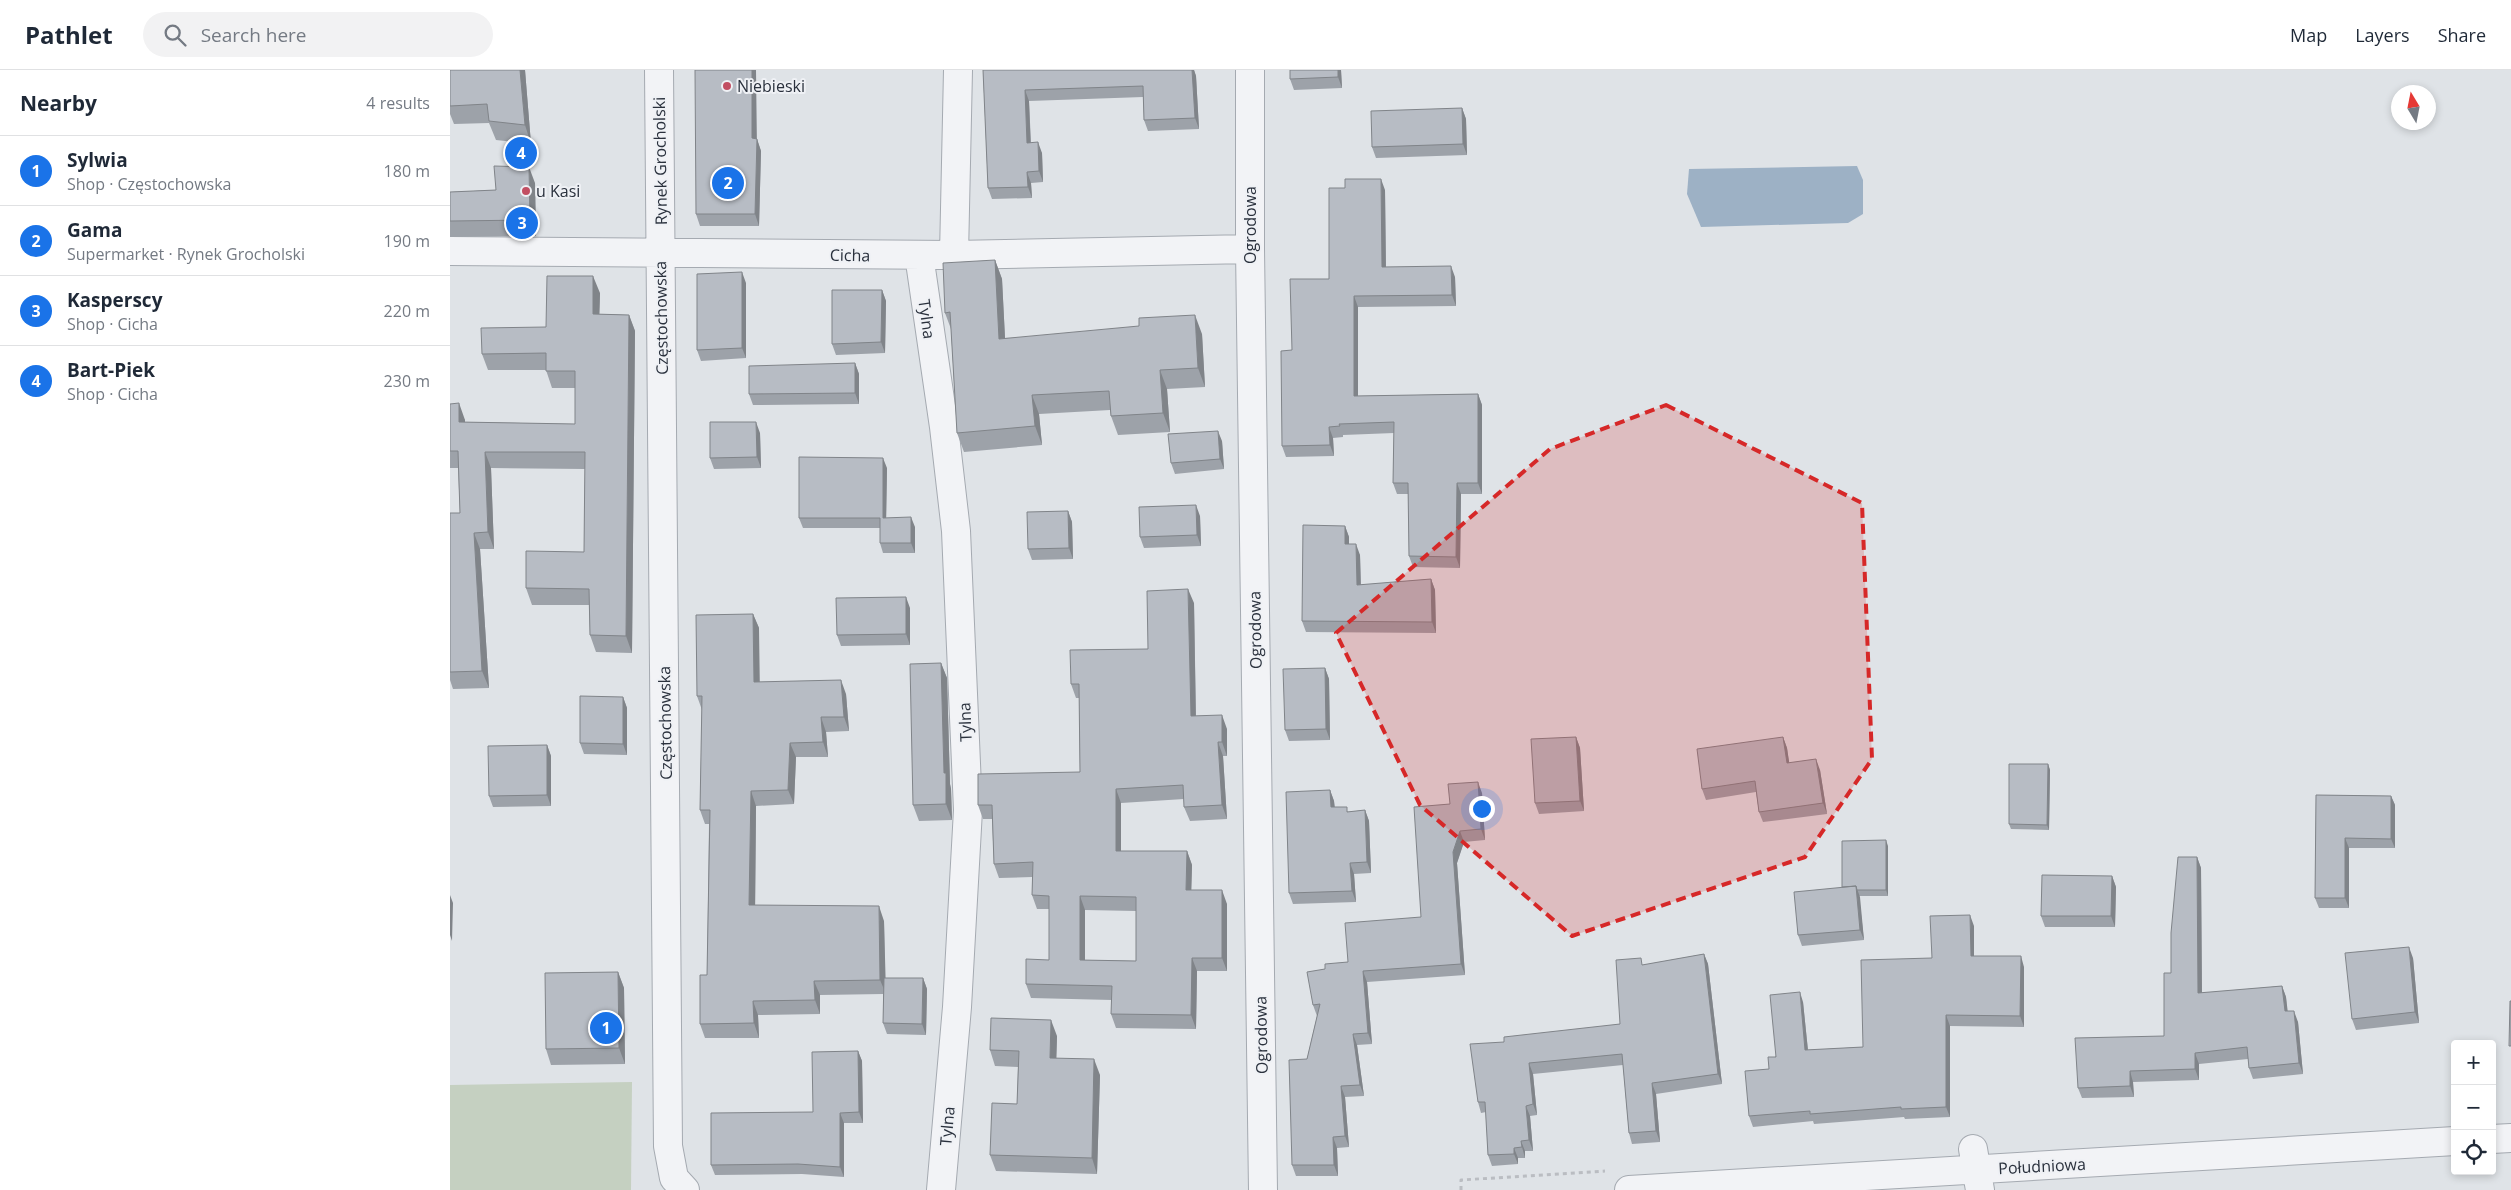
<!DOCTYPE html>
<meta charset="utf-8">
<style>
:root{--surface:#fff;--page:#f2f2f3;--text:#1f2937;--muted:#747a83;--line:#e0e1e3;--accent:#1a73e8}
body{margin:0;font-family:"Open Sans",sans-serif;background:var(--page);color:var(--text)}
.controls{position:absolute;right:15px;bottom:15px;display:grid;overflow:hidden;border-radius:5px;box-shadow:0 2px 8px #0003}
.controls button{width:45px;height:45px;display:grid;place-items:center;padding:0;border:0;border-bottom:1px solid var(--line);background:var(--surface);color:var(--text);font:25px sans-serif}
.compass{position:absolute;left:1941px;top:15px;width:45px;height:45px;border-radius:50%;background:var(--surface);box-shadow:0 2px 8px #0003;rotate:350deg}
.you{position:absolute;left:1031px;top:738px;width:18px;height:18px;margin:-12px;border:4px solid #fff;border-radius:50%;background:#1a73e8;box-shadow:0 0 0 8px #1a73e833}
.badge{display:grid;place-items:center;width:32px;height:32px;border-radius:50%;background:var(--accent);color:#fff;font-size:16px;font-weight:700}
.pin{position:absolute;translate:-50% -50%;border:2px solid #fff;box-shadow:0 1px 5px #0006}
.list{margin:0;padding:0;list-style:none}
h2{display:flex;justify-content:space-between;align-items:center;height:65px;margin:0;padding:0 20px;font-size:21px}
h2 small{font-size:16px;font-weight:400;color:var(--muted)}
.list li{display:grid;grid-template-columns:32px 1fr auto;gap:15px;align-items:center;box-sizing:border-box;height:70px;padding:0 20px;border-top:1px solid var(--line)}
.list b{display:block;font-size:19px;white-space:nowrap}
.list p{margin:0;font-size:16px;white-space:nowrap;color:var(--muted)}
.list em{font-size:16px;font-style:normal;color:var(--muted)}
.icon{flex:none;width:28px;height:28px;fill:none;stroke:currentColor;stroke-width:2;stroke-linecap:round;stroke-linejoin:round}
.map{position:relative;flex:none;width:2061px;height:1120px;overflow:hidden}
header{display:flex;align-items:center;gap:30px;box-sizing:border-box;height:70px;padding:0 25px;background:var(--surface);border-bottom:1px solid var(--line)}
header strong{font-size:24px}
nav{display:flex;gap:28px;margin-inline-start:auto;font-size:18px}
.search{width:350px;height:45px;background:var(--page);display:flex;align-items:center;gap:12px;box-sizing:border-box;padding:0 18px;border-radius:28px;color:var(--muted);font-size:19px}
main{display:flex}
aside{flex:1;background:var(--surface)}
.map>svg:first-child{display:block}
</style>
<header>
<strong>Pathlet</strong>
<div class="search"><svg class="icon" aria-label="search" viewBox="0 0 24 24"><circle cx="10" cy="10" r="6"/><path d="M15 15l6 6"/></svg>Search here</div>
<nav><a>Map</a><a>Layers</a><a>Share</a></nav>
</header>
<main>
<aside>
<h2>Nearby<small>4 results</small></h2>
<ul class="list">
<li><span class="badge">1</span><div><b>Sylwia</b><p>Shop · Częstochowska</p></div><em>180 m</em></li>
<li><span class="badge">2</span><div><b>Gama</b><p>Supermarket · Rynek Grocholski</p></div><em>190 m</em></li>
<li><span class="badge">3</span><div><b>Kasperscy</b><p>Shop · Cicha</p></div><em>220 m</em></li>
<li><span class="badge">4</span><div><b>Bart-Piek</b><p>Shop · Cicha</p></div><em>230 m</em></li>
</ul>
</aside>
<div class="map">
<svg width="2061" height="1120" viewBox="0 0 2061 1120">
<rect width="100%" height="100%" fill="#dfe3e7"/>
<path fill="#c5d0c1" d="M 182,1012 L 181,1120 L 0,1120 L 0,1015 Z"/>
<path fill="#9db1c5" d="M 1407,96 L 1413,110 L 1413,144 L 1398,153 L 1251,157 L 1237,124 L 1239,99 Z"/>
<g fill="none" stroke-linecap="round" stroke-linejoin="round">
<g stroke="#a5aab1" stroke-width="30">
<path id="minor" d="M 209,0 L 218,1076 L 224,1108 L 235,1120
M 800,0 L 800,179 L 813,1120
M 0,181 L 504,185 L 800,179
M 469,185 L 494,357 L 506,461 L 518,740 L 507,937 L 491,1120
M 504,185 L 508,0
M 2042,1069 L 2061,1068
M 1523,1079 L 1530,1120
M 1179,1120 L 2005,1071"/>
</g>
<path stroke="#babdc2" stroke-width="3" stroke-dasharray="4 4" stroke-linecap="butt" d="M 1011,1120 L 1011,1110 L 1155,1101"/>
<use href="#minor" stroke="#f2f3f6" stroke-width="28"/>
</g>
<path fill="#9da2a9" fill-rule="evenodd" d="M 0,0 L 75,0 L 81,74 L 46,70 L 39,53 L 4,54 L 0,44 Z
M 533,0 L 744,0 L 746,6 L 749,59 L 698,61 L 694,50 L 693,27 L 579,31 L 581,73 L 592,83 L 593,112 L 581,113 L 582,128 L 542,129 L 538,118 Z
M 891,0 L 892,18 L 844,20 L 840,9 Z
M 1012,38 L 1016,49 L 1017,85 L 926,88 L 922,77 Z
M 307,69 L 311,81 L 309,156 L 250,156 L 246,144 Z
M 85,113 L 86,166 L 0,167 L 0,122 L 46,120 Z
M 935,120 L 936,197 L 1005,207 L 1006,236 L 908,237 L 908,326 L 1028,324 L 1032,335 L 1032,424 L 1011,424 L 1010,498 L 963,497 L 959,486 L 958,424 L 947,424 L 943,413 L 944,363 L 893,365 L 893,367 L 883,368 L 884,386 L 836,387 L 832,376 L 842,280 L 879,209 Z
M 545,190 L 552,209 L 555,268 L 752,264 L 755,317 L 717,319 L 720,362 L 668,365 L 661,346 L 660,340 L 589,344 L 592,375 L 514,382 L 507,363 L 501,259 L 495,243 Z
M 296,213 L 296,288 L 251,291 L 247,280 Z
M 432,220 L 436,231 L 435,283 L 386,285 L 382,274 Z
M 150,223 L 149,244 L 179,245 L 185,261 L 182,583 L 146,582 L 140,565 L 139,535 L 82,535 L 76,518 L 134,482 L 135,399 L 41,398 L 44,479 L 30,479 L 39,618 L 3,619 L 0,610 L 0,443 L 10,443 L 8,398 L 0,398 L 0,334 L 15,350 L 15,352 L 125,354 L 125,318 L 102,318 L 96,300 L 38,300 L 32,284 L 96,257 Z
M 405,293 L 409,304 L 409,334 L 303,335 L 299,324 Z
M 310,363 L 311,398 L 264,399 L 260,388 Z
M 772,371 L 774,399 L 725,404 L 721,393 Z
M 437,398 L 436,448 L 465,457 L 465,483 L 433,483 L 430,473 L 430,458 L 353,458 L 349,448 Z
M 618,441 L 622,452 L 623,489 L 582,490 L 578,479 Z
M 750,446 L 751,476 L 694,478 L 690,467 Z
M 895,456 L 899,467 L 899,474 L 910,485 L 911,515 L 981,509 L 985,520 L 986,563 L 856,562 L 852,551 Z
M 744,533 L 746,646 L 777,659 L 777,686 L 773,686 L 777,749 L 740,751 L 734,737 L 734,729 L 671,733 L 671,781 L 737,781 L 742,795 L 741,820 L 777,834 L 777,901 L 747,901 L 746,959 L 666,958 L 661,944 L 662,930 L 581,928 L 576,914 L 599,890 L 599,839 L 587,839 L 582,825 L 582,807 L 549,808 L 544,794 L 542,749 L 533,749 L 528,735 L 630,702 L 629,628 L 626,628 L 621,614 L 698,579 ZM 635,840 L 686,841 L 686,891 L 635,890 Z
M 460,538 L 460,575 L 391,576 L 387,565 Z
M 303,544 L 309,558 L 309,612 L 396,624 L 399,661 L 376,662 L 378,687 L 346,687 L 344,734 L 306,736 L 305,835 L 434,851 L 435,908 L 473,908 L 477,919 L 476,965 L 437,964 L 433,953 L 433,924 L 370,925 L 370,944 L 308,945 L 309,968 L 255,968 L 250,954 L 257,905 L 259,754 L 255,754 L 250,740 L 252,640 L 247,626 Z
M 491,593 L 497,608 L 500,714 L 501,719 L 502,750 L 469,751 L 463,735 Z
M 875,598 L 879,609 L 880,670 L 839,671 L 835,660 Z
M 173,627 L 177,638 L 177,685 L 134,684 L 130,673 Z
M 1126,667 L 1130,678 L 1134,741 L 1089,744 L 1085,733 Z
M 1333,667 L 1337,678 L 1339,693 L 1370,700 L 1377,744 L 1313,752 L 1309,742 L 1306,722 L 1256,730 L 1252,719 Z
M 97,675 L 101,686 L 101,736 L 43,737 L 39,726 Z
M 1598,694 L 1600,700 L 1599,760 L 1561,759 L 1559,754 Z
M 880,720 L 884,731 L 885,737 L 899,742 L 915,740 L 919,751 L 921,803 L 904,804 L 906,832 L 843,834 L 839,823 Z
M 1032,723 L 1035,770 L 1014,772 L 1007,793 L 1015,905 L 917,912 L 922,974 L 907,975 L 914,1026 L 895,1027 L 899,1077 L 887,1078 L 888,1106 L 846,1106 L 842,1095 L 857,989 L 867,946 L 863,935 L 875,899 L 898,892 L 971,847 L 1000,734 Z
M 1866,725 L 1941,726 L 1945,735 L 1945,778 L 1899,778 L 1899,838 L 1869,838 L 1865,828 Z
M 1438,776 L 1438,826 L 1409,826 L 1414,870 L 1352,876 L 1348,865 L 1392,817 Z
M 1747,787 L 1751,798 L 1752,923 L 1832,916 L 1836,927 L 1837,941 L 1848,952 L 1853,1004 L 1803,1009 L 1799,998 L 1798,989 L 1749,994 L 1749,1010 L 1683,1012 L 1684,1027 L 1632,1028 L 1628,1018 L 1714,966 L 1721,903 Z
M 1662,806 L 1666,817 L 1665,857 L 1595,857 L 1591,846 Z
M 1524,856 L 1524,886 L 1574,897 L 1574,957 L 1500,956 L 1500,1047 L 1455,1049 L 1454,1047 L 1364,1054 L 1363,1051 L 1303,1057 L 1299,1046 L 1319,999 L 1353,932 L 1358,980 L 1413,977 L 1482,888 Z
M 1254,884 L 1258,894 L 1272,1014 L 1206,1024 L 1210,1072 L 1182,1074 L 1179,1063 L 1173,995 L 1083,1004 L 1087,1045 L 1080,1046 L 1083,1081 L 1075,1081 L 1075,1088 L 1068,1088 L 1068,1094 L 1042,1096 L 1038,1085 L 1036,1042 L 1031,1043 L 1028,1032 L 1054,972 L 1170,954 L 1193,895 Z
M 1963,888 L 1969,953 L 1906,960 L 1902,949 Z
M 168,902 L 174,918 L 175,994 L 101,995 L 96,979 Z
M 607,966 L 606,988 L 650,1005 L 647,1104 L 546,1101 L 540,1085 L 567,1034 L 568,997 L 545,996 L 540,980 Z
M 408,981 L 412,991 L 413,1053 L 394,1053 L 394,1107 L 352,1104 L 265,1105 L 261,1095 L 363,1042 Z"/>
<path fill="#808489" d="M 70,0 L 75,0 L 81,74 L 75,55 Z
M 302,0 L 306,0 L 307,80 L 302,68 Z
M 742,0 L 744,0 L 746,6 L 749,59 L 745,48 Z
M 888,0 L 891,0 L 892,18 L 888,7 Z
M 575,20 L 579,31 L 581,84 L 577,73 Z
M 1012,38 L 1016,49 L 1017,85 L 1013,74 Z
M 307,69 L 311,81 L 309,156 L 305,144 Z
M 588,72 L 592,83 L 593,112 L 589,101 Z
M 79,97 L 85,113 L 86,166 L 80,150 Z
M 577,102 L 581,113 L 582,128 L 578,117 Z
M 931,109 L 935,120 L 936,208 L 932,197 Z
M 545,190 L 552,209 L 556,288 L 549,269 Z
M 1001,196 L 1005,207 L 1006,236 L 1002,225 Z
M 292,202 L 296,213 L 296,288 L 292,278 Z
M 143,206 L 150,223 L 149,261 L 143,244 Z
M 432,220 L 436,231 L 435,283 L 431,272 Z
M 904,226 L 908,237 L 908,337 L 904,326 Z
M 179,245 L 185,261 L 182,583 L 176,566 Z
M 745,245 L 752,264 L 755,317 L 748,298 Z
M 405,293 L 409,304 L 409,334 L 405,323 Z
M 710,300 L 717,319 L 720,362 L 713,343 Z
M 1028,324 L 1032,335 L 1032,424 L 1028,413 Z
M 582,325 L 589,344 L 592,375 L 585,356 Z
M 9,333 L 15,350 L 15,369 L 9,352 Z
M 306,352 L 310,363 L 311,398 L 307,387 Z
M 879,357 L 883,368 L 884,386 L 880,375 Z
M 768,361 L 772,371 L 774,399 L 770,389 Z
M 35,382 L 41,398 L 44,479 L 38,462 Z
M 433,388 L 437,398 L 436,458 L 433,448 Z
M 1007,413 L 1011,424 L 1010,498 L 1006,487 Z
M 746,435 L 750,446 L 751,476 L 747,465 Z
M 618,441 L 622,452 L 623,489 L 619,478 Z
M 461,447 L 465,457 L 465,483 L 461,473 Z
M 895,456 L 899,467 L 899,485 L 895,474 Z
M 24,463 L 30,479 L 39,618 L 32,601 Z
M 906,474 L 910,485 L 911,526 L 907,515 Z
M 981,509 L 985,520 L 986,563 L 982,552 Z
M 738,519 L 744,533 L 746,660 L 741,646 Z
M 456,527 L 460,538 L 460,575 L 456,564 Z
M 303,544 L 309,558 L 310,627 L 304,612 Z
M 491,593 L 497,608 L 500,714 L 501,719 L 502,750 L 496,734 L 494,703 Z
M 875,598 L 879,609 L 880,670 L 876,659 Z
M 391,610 L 396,624 L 399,661 L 394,647 Z
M 173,627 L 177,638 L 177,685 L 173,674 Z
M 772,645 L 777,659 L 777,686 L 772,672 Z
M 371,647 L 376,662 L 378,687 L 373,672 Z
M 1126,667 L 1130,678 L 1134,741 L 1130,731 Z
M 1333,667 L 1337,678 L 1341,704 L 1337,693 Z
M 768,672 L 773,686 L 777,749 L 772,735 Z
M 340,673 L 346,687 L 344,734 L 338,720 Z
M 97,675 L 101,686 L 101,736 L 97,725 Z
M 1366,689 L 1370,700 L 1377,744 L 1373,733 Z
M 1598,694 L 1600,700 L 1599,760 L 1597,755 Z
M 1028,712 L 1032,723 L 1035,770 L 1031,759 Z
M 666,719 L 671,733 L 671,795 L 666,781 Z
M 880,720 L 884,731 L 885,748 L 881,737 Z
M 301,721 L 306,736 L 305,850 L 299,835 Z
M 1941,726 L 1945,735 L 1945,778 L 1941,769 Z
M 915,740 L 919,751 L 921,803 L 917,792 Z
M 1010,761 L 1014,772 L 1007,793 L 1015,905 L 1011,894 L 1003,782 Z
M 1895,768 L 1899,778 L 1899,838 L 1895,828 Z
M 1436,770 L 1438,776 L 1438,826 L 1436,820 Z
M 737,781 L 742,795 L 741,834 L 736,820 Z
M 1747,787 L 1751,798 L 1752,934 L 1748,923 Z
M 900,793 L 904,804 L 906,832 L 902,821 Z
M 1662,806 L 1666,817 L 1665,857 L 1661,846 Z
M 1406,816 L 1410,827 L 1414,870 L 1410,860 Z
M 772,820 L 777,834 L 777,901 L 772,888 Z
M 0,825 L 3,833 L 2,871 L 0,865 Z
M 630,826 L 635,840 L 635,904 L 630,890 Z
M 429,836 L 434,851 L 436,924 L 430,910 Z
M 1520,845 L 1524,856 L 1524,896 L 1521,886 Z
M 1959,877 L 1963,888 L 1969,953 L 1965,942 Z
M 1254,884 L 1258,894 L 1272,1014 L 1268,1004 Z
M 1571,886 L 1574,897 L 1574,957 L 1570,946 Z
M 742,888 L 747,901 L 746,959 L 741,945 Z
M 913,901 L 917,912 L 922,974 L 918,963 Z
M 168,902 L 174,918 L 175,994 L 169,978 Z
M 473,908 L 477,919 L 476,965 L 472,954 Z
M 364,911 L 370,925 L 370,944 L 365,930 Z
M 1832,916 L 1836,927 L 1839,952 L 1835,941 Z
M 1350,922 L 1353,932 L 1359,991 L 1355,980 Z
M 303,931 L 308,945 L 309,968 L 304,953 Z
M 1844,941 L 1848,952 L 1853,1004 L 1849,993 Z
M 1496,945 L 1500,956 L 1500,1047 L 1496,1037 Z
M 601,950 L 607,966 L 606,1004 L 600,988 Z
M 903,964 L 907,975 L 914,1026 L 910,1015 Z
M 408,981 L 412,991 L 413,1053 L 409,1042 Z
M 1745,983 L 1749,994 L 1749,1010 L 1745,999 Z
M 644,989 L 650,1005 L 647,1104 L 642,1088 Z
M 1079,993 L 1083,1004 L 1087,1045 L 1083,1034 Z
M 1680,1001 L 1683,1012 L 1684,1027 L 1680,1016 Z
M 1202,1013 L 1206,1024 L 1210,1072 L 1206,1061 Z
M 891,1016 L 895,1027 L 899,1077 L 895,1066 Z
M 1076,1036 L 1080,1046 L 1083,1081 L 1079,1070 Z
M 390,1043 L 394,1053 L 394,1107 L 390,1097 Z
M 883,1067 L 887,1078 L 888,1106 L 884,1095 Z
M 1071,1071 L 1075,1081 L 1075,1088 L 1072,1077 Z
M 1064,1078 L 1068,1088 L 1068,1094 L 1064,1084 Z"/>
<path fill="#b7bcc4" stroke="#808489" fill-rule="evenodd" d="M 0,0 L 70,0 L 75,55 L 39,51 L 37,34 L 0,36 Z
M 245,0 L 302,0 L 302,68 L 307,69 L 305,144 L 246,144 Z
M 533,0 L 742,0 L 745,48 L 694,50 L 693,16 L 575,20 L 577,73 L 588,72 L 589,101 L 577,102 L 578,117 L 538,118 Z
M 840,0 L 888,0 L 888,7 L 840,9 Z
M 1012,38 L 1013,74 L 922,77 L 921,41 Z
M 44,96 L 79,97 L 80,150 L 0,151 L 0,122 L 46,120 Z
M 895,109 L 931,109 L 932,197 L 1001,196 L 1002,225 L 904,226 L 904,326 L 1028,324 L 1028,413 L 1007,413 L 1006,487 L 959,486 L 958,413 L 943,413 L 944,352 L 889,354 L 890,356 L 879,357 L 880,375 L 832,376 L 831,281 L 842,280 L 840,209 L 879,209 L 879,118 L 895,118 Z
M 545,190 L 549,269 L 689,256 L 689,248 L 745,245 L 748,298 L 710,300 L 713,343 L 661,346 L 659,321 L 582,325 L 585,356 L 507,363 L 500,242 L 495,243 L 493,193 Z
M 292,202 L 292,278 L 247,280 L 247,204 Z
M 97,206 L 143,206 L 143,244 L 179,245 L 176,566 L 140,565 L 139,519 L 76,518 L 76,481 L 134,482 L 135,382 L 35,382 L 38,462 L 24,463 L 32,601 L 0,602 L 0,443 L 10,443 L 8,381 L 0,381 L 0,334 L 9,333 L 9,352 L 125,354 L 125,301 L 96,301 L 96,283 L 32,284 L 31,258 L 96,257 Z
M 382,220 L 432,220 L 431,272 L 382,274 Z
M 405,293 L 405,323 L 299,324 L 299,296 Z
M 260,352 L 306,352 L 307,387 L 260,388 Z
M 768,361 L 770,389 L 721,393 L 718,364 Z
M 349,387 L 433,388 L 433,448 L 461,447 L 461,473 L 430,473 L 430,448 L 349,448 Z
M 746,435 L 747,465 L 690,467 L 689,437 Z
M 618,441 L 619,478 L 578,479 L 577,442 Z
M 853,455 L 895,456 L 895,474 L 906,474 L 907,515 L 981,509 L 982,552 L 852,551 Z
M 738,519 L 741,646 L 772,645 L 772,672 L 768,672 L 772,735 L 734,737 L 733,715 L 666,719 L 666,781 L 737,781 L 736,820 L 772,820 L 772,888 L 742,888 L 741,945 L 661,944 L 662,916 L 576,914 L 576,889 L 599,890 L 599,826 L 582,825 L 583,792 L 544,794 L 542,735 L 528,735 L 528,704 L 630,702 L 629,614 L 621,614 L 620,580 L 698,579 L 697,521 ZM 630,826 L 686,827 L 686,891 L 630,890 Z
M 456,527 L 456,564 L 387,565 L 386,528 Z
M 303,544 L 304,612 L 391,610 L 394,647 L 371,647 L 373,672 L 340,673 L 338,720 L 301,721 L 299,835 L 429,836 L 430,910 L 364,911 L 365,930 L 303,931 L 304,953 L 250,954 L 250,905 L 257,905 L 260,740 L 250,740 L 252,626 L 247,626 L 246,545 Z
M 491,593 L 494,703 L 496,703 L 496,734 L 463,735 L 460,594 Z
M 875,598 L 876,659 L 835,660 L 833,599 Z
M 130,626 L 173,627 L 173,674 L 130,673 Z
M 1126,667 L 1130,731 L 1085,733 L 1081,669 Z
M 1333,667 L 1337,693 L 1366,689 L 1373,733 L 1309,742 L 1305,711 L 1252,719 L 1247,679 Z
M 97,675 L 97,725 L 39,726 L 38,676 Z
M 1559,694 L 1598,694 L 1597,755 L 1559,754 Z
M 1028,712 L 1031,759 L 1010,761 L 1003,782 L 1011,894 L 913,901 L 918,963 L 903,964 L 910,1015 L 891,1016 L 895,1066 L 883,1067 L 884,1095 L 842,1095 L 839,990 L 857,989 L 870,934 L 863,935 L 857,902 L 875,899 L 875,894 L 898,892 L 895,853 L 971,847 L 964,737 L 1000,734 L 998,714 Z
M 880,720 L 881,737 L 897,737 L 897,742 L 915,740 L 917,792 L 900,793 L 902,821 L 839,823 L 836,722 Z
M 1866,725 L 1941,726 L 1941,769 L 1895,768 L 1895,828 L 1865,828 Z
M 1436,770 L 1436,820 L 1407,820 L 1406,816 L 1392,817 L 1392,771 Z
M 1728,787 L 1747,787 L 1748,923 L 1832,916 L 1835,941 L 1844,941 L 1849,993 L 1799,998 L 1797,977 L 1745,983 L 1745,999 L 1680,1001 L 1680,1016 L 1628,1018 L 1625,968 L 1714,966 L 1714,903 L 1721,903 L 1721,863 Z
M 1592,805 L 1662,806 L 1661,846 L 1591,846 Z
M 1406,816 L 1410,860 L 1348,865 L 1344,822 Z
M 1520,845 L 1521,886 L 1571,886 L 1570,946 L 1496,945 L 1496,1037 L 1451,1039 L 1451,1037 L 1360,1044 L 1360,1041 L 1299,1046 L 1295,1001 L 1319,999 L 1318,987 L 1326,987 L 1320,925 L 1350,922 L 1355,980 L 1413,977 L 1411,890 L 1482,888 L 1480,846 Z
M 1959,877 L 1965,942 L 1902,949 L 1895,883 Z
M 1254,884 L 1268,1004 L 1202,1013 L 1206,1061 L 1179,1063 L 1172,984 L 1079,993 L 1083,1034 L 1076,1036 L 1079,1070 L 1071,1071 L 1072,1077 L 1064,1078 L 1064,1084 L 1038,1085 L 1035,1032 L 1028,1032 L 1020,974 L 1054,972 L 1054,967 L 1170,954 L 1166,890 L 1191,888 L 1192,895 Z
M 168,902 L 169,978 L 96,979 L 95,903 Z
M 434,908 L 473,908 L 472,954 L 433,953 Z
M 2060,931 L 2061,931 L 2061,976 L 2059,976 Z
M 541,948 L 601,950 L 600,988 L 644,989 L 642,1088 L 540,1085 L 542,1033 L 567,1034 L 569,981 L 540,980 Z
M 408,981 L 409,1042 L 390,1043 L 390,1097 L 348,1094 L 261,1095 L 261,1043 L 363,1042 L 362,982 Z"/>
<path fill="#d62828" fill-opacity="0.2" stroke="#d62828" stroke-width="4" stroke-dasharray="10 6" stroke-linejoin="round" d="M 1216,335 L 1412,433 L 1422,689 L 1355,787 L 1122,866 L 970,735 L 886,563 L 1100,379 Z"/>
<g fill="#c24e62" stroke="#eff1f5" stroke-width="2">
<circle cx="277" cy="16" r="5"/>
<circle cx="76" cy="121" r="5"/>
</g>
<g text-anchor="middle" stroke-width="4" stroke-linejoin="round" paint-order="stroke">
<g font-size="16" fill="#2a313d" stroke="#eff1f5" text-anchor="start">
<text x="287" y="22">Niebieski</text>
<text x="86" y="127">u Kasi</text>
</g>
<g font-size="16" fill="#2a313d" stroke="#eff1f5">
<text transform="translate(210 91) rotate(-91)" y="6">Rynek Grocholski</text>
<text transform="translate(800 155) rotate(-90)" y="6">Ogrodowa</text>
<text transform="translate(400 185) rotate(1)" y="6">Cicha</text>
<text transform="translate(211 248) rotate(-91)" y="6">Częstochowska</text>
<text transform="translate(477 249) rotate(82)" y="6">Tylna</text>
<text transform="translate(805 560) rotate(-91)" y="6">Ogrodowa</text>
<text transform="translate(515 652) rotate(-92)" y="6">Tylna</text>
<text transform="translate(215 653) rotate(-91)" y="6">Częstochowska</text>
<text transform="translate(811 965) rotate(-91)" y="6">Ogrodowa</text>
<text transform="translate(497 1056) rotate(-85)" y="6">Tylna</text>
<text transform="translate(1592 1096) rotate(-3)" y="6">Południowa</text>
</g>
</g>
</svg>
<div class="controls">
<button>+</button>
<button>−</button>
<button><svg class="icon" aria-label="locate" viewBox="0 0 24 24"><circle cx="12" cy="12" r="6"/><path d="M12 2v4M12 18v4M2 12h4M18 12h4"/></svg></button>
</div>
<svg class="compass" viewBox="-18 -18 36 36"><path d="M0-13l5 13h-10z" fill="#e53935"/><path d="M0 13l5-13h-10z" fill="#747a83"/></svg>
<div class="you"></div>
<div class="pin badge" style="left:156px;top:958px">1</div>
<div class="pin badge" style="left:278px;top:113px">2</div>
<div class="pin badge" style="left:72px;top:153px">3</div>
<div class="pin badge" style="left:71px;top:83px">4</div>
</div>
</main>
